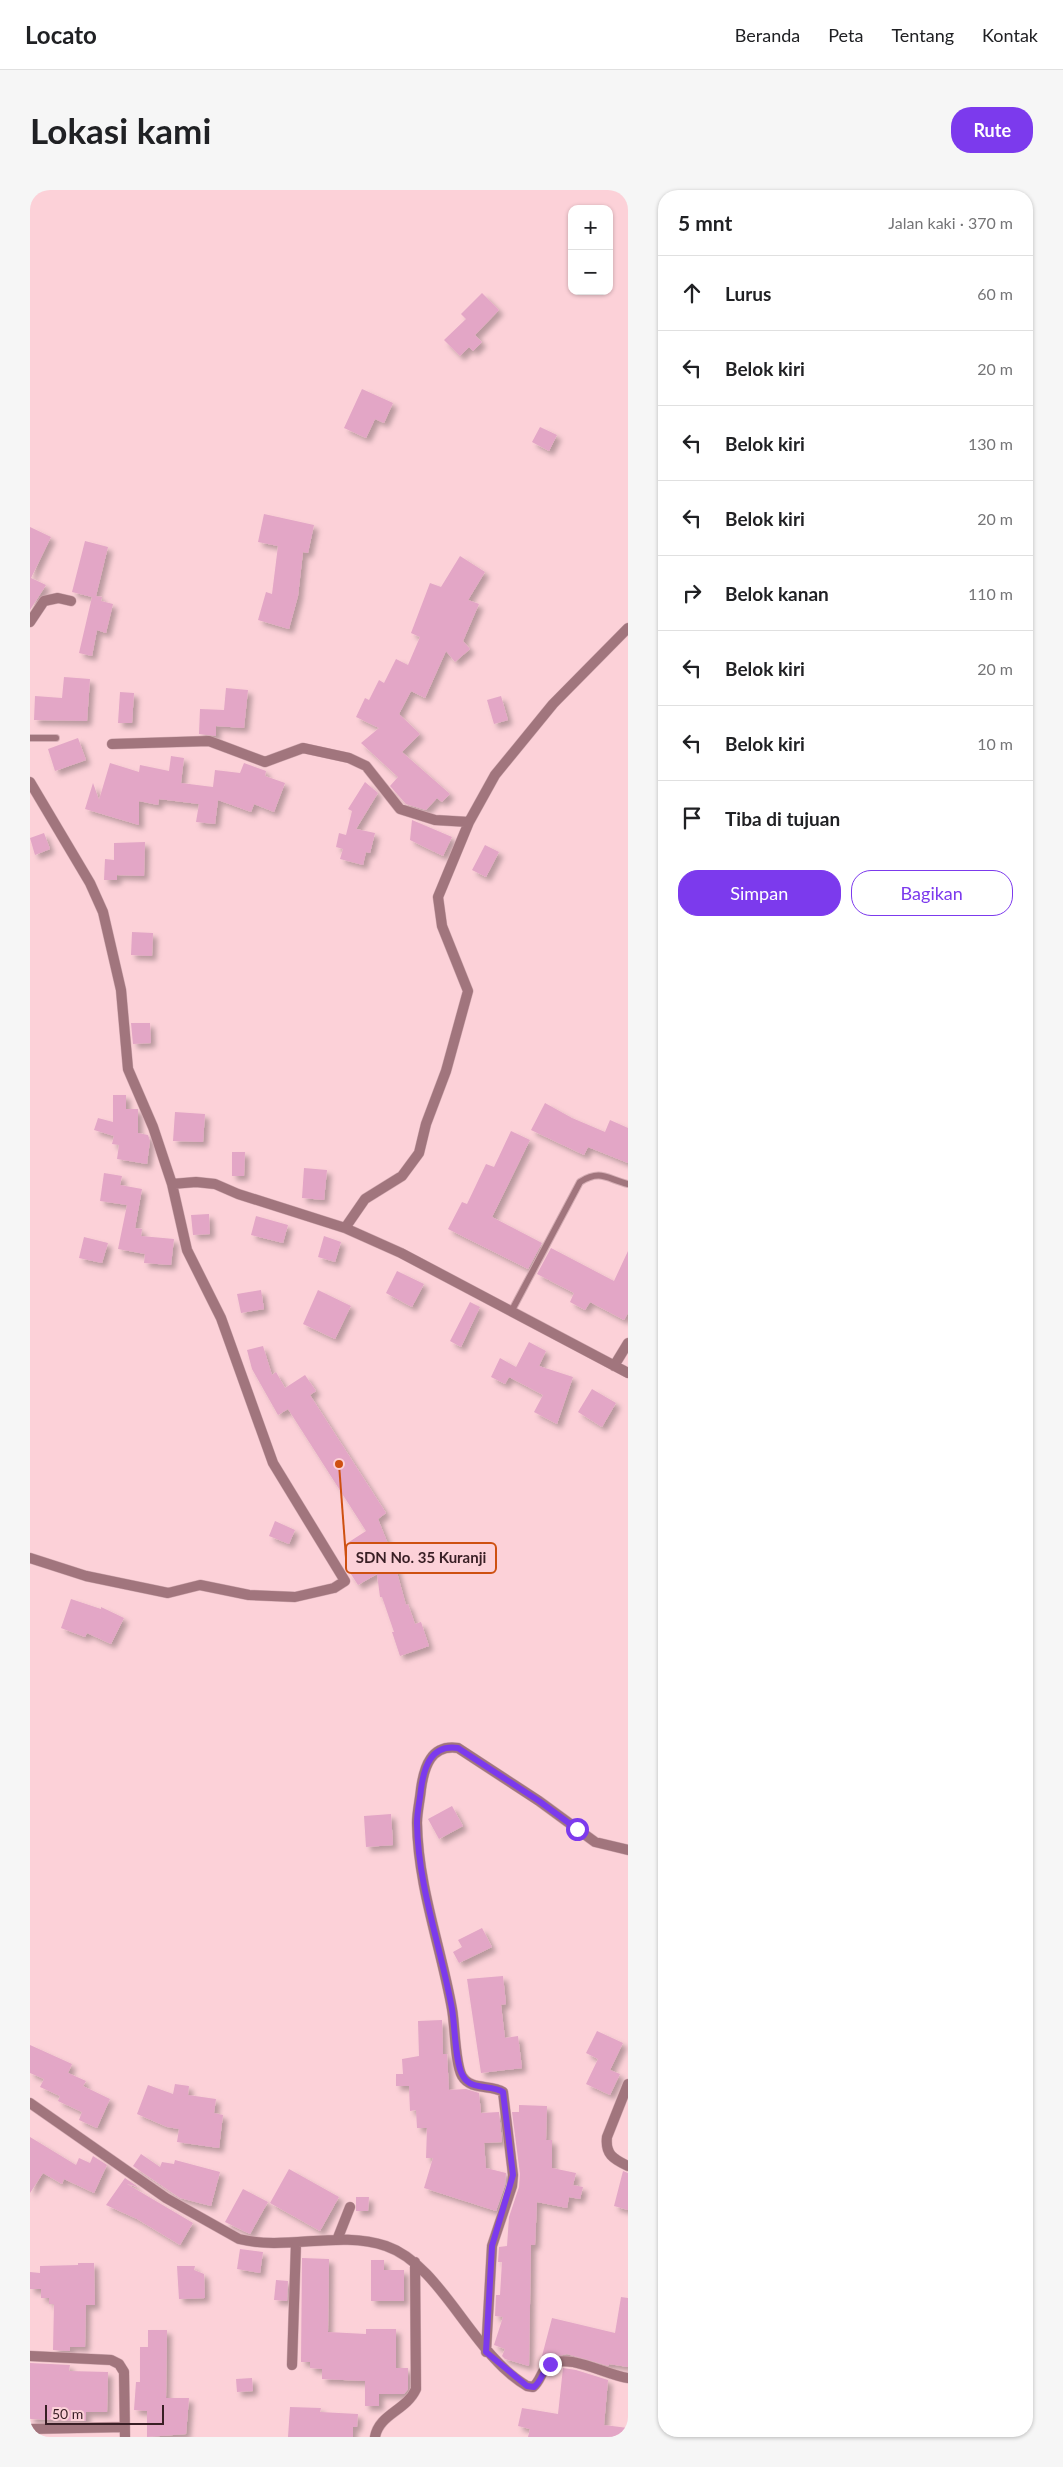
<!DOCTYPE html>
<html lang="id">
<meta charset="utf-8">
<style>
:root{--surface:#fff;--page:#f6f6f6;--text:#202124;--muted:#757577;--line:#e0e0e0;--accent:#7c3aed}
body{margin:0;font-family:Lato,sans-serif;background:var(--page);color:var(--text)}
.controls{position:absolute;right:15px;top:15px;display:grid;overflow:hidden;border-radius:10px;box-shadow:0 1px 4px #0004}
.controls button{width:45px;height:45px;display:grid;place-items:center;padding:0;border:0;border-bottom:1px solid var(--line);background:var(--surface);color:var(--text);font:25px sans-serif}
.scale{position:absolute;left:15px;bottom:12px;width:119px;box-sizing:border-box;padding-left:5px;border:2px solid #391f25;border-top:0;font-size:14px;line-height:18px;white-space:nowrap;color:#391f25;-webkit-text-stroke:4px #fcd1d8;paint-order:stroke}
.stop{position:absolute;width:15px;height:15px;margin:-11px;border:4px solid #7c3aed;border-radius:50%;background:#fff}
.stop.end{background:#7c3aed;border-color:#fff;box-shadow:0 1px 5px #0008}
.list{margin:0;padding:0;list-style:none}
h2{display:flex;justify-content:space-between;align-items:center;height:65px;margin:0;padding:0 20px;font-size:21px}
h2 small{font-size:16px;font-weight:400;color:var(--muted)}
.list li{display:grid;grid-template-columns:32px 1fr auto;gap:15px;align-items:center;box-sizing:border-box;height:75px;padding:0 20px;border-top:1px solid var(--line)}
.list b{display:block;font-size:19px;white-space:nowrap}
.list em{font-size:16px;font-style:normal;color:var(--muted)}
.actions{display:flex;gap:10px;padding:15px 20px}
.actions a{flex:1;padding:11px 0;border:1px solid var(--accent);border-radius:20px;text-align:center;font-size:18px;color:var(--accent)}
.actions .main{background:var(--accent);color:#fff}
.icon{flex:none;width:28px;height:28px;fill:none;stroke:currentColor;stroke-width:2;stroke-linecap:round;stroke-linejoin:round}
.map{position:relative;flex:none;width:598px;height:2247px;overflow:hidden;border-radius:20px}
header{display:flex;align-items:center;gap:30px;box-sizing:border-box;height:70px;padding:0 25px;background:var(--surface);border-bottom:1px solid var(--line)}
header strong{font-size:24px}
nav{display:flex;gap:28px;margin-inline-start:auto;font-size:18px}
.intro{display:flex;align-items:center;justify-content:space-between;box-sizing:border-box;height:120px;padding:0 30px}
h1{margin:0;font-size:35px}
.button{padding:12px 22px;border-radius:20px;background:var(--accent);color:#fff;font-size:18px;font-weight:700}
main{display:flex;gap:30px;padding:0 30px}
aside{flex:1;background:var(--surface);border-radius:20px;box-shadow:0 1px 4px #0004}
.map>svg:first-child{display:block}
</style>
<header>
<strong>Locato</strong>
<nav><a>Beranda</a><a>Peta</a><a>Tentang</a><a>Kontak</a></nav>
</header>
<div class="intro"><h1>Lokasi kami</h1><a class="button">Rute</a></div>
<main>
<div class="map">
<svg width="598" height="2247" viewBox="0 0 598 2247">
<defs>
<filter id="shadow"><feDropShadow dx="4.5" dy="4.5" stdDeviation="2.5" flood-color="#0004"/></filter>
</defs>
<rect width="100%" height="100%" fill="#fcd1d8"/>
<path fill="#e3a6c6" filter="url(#shadow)" d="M 452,103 L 469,120 L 445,145 L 452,152 L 443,161 L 439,157 L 430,166 L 414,150 L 436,129 L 431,124 Z
M 332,199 L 363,213 L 354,233 L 345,229 L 336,248 L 314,238 Z
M 510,237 L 527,245 L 519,261 L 502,252 Z
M 234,324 L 284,335 L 278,363 L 273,362 L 268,406 L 259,439 L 228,430 L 236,402 L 242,404 L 248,356 L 228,352 Z
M 0,337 L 21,347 L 1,388 L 16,395 L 0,420 Z
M 55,351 L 78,357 L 66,406 L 72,407 L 71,411 L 83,414 L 76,443 L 67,440 L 62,466 L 49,463 L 62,407 L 42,402 Z
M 430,366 L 455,382 L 438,410 L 449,414 L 433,451 L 440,459 L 425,472 L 416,461 L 395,508 L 381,501 L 369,524 L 390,544 L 372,562 L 420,604 L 412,612 L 407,608 L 396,620 L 376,614 L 360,596 L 368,587 L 331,553 L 349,538 L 326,527 L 335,508 L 339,510 L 349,490 L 354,493 L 366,469 L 378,475 L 390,447 L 381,443 L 400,393 L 411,397 Z
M 34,487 L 60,489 L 57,531 L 4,530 L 5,506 L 32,508 Z
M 196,498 L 218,500 L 214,538 L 186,536 L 186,546 L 169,544 L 170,519 L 194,520 Z
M 90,502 L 104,503 L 102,533 L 88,533 Z
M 471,506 L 478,530 L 464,534 L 457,510 Z
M 48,548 L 56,570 L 25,581 L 18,559 Z
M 141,566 L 154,568 L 151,593 L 183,597 L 185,580 L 210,583 L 214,573 L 236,581 L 235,586 L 255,593 L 244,622 L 224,614 L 221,622 L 188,610 L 185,634 L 166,632 L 169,614 L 129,609 L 128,615 L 109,611 L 109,635 L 55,619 L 63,593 L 69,610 L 80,573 L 109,582 L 110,575 L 139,581 Z
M 335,592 L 348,603 L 326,639 L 345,643 L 340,663 L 336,662 L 333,675 L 310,669 L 313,659 L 306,657 L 309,643 L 316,645 L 322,621 L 318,619 Z
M 382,630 L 422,647 L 413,666 L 380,650 Z
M 14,643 L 20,659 L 5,665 L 0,648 Z
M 115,652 L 114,686 L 87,685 L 87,690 L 74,690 L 75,669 L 84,670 L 84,653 Z
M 455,655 L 469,662 L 456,687 L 442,680 Z
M 102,742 L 123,743 L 122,766 L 101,765 Z
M 101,833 L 120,833 L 121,853 L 103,854 Z
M 83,905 L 96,905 L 96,919 L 108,919 L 108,943 L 118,945 L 120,951 L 117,974 L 87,969 L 89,955 L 82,954 L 84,946 L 64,940 L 68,928 L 83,932 Z
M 515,913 L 542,928 L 575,942 L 580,930 L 598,938 L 598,973 L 558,957 L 554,965 L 501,940 Z
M 145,922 L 175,924 L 173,952 L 143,951 Z
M 481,941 L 500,950 L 462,1027 L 512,1053 L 498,1079 L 418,1039 L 432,1012 L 437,1014 L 456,974 L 464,977 Z
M 202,962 L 215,962 L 214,986 L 202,986 Z
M 274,978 L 297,980 L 294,1010 L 272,1008 Z
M 74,983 L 92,986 L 90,995 L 112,999 L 105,1038 L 112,1039 L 111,1046 L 144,1049 L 141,1075 L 114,1073 L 115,1064 L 88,1059 L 97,1015 L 70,1011 Z
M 179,1024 L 180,1044 L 163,1045 L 161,1025 Z
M 226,1026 L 258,1035 L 253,1053 L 221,1045 Z
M 294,1046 L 311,1052 L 305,1072 L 288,1067 Z
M 54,1047 L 78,1053 L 72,1073 L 49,1068 Z
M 521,1058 L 584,1091 L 598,1061 L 598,1123 L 594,1130 L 560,1112 L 555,1120 L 540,1112 L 544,1103 L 507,1084 Z
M 367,1081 L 394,1094 L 382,1117 L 356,1103 Z
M 231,1100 L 234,1119 L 211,1123 L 207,1104 Z
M 288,1100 L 321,1116 L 305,1149 L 273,1134 Z
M 440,1112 L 450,1117 L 431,1157 L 420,1151 Z
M 499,1152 L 516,1161 L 509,1176 L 543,1187 L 527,1234 L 504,1222 L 513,1205 L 479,1187 L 475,1194 L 461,1187 L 470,1168 L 486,1177 Z
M 233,1156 L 242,1185 L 246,1182 L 255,1198 L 275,1185 L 286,1201 L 280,1205 L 356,1323 L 348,1329 L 358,1354 L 331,1371 L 319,1352 L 336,1341 L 258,1219 L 248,1225 L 222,1179 L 217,1160 Z
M 562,1199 L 586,1213 L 572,1237 L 548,1222 Z
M 245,1331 L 265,1340 L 259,1354 L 239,1346 Z
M 365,1375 L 376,1415 L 378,1414 L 385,1434 L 391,1432 L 399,1456 L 370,1466 L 362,1442 L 364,1442 L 352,1407 L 350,1407 L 347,1384 L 328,1395 L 319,1381 Z
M 41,1409 L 71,1419 L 71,1417 L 94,1428 L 81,1454 L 57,1443 L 55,1447 L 31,1438 Z
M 422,1616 L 433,1636 L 409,1649 L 398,1629 Z
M 361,1624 L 363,1655 L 336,1657 L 334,1626 Z
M 452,1738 L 462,1757 L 429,1773 L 423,1762 L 432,1757 L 428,1750 Z
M 473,1786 L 476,1814 L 471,1815 L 475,1848 L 488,1846 L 492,1878 L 451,1883 L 437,1789 Z
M 412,1830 L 413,1864 L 417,1864 L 419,1900 L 436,1899 L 449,1903 L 451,1923 L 469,1922 L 472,1952 L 454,1953 L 456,1978 L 476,1983 L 475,1995 L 466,2021 L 394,1998 L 403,1968 L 396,1968 L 397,1938 L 387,1938 L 386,1920 L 380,1921 L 379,1896 L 366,1896 L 366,1884 L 373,1884 L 372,1869 L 389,1866 L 388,1831 Z
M 567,1841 L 593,1853 L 580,1880 L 590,1884 L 580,1905 L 556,1894 L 568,1869 L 556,1863 Z
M 0,1855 L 42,1874 L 38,1883 L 56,1891 L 53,1896 L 80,1909 L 67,1938 L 49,1930 L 52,1922 L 28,1911 L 30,1906 L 10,1897 L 14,1889 L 0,1883 Z
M 145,1894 L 159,1896 L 158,1905 L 186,1909 L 184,1923 L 193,1925 L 189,1958 L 147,1952 L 149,1939 L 137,1937 L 107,1924 L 118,1895 L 143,1904 Z
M 489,1915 L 517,1916 L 516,1950 L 522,1950 L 522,1978 L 546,1983 L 543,1995 L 553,1997 L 550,2009 L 539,2007 L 537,2018 L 507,2012 L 505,2055 L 501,2055 L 499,2176 L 475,2169 L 472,2166 L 475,2159 L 464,2155 L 473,2127 L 465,2126 L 466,2105 L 470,2105 L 472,2072 L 468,2072 L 469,2057 L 477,2056 L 479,2027 L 489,1997 L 490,1984 L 482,1922 L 489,1922 Z
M 0,1947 L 46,1975 L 49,1968 L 60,1973 L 63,1966 L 77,1975 L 64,2003 L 34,1989 L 32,1994 L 13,1983 L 0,2003 Z
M 111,1964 L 130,1977 L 132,1972 L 144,1974 L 145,1970 L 190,1982 L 181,2016 L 150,2008 L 103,1976 Z
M 259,1979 L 309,2007 L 290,2041 L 240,2013 Z
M 593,1981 L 598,1983 L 598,2020 L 584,2016 Z
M 95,1988 L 108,1997 L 97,1994 L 163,2033 L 150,2055 L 107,2029 L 76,2015 Z
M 213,1999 L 238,2012 L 220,2044 L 195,2032 Z
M 326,2007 L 339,2007 L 338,2021 L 326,2021 Z
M 210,2059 L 233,2062 L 230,2083 L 207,2079 Z
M 272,2068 L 299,2069 L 298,2142 L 336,2144 L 336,2139 L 366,2139 L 366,2178 L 378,2178 L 378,2199 L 374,2204 L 349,2204 L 349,2216 L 335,2216 L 335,2191 L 292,2189 L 292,2179 L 280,2178 L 280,2172 L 271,2172 Z
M 341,2070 L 354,2070 L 354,2080 L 374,2080 L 374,2111 L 341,2111 Z
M 48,2073 L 64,2073 L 65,2115 L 56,2115 L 55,2157 L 40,2157 L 40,2161 L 23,2160 L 24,2114 L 19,2114 L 19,2108 L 11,2108 L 11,2099 L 0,2099 L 0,2082 L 10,2083 L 10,2076 L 48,2075 Z
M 147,2076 L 165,2076 L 164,2080 L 174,2084 L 175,2108 L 149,2109 Z
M 246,2090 L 258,2091 L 257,2111 L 244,2110 Z
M 591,2107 L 598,2108 L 598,2177 L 579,2174 L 579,2176 L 537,2164 L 519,2168 L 512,2166 L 522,2128 L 585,2143 Z
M 118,2140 L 137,2140 L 136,2208 L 159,2208 L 156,2244 L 117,2247 L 117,2221 L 104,2220 L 106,2192 L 110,2192 L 110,2157 L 118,2157 Z
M 0,2173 L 40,2175 L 39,2181 L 78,2182 L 77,2222 L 56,2222 L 56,2231 L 0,2229 Z
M 533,2178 L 546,2180 L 578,2190 L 574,2235 L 598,2238 L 598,2247 L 498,2247 L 500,2239 L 488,2236 L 492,2218 L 528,2224 Z
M 222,2188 L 223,2201 L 207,2202 L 206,2189 Z
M 260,2217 L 291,2218 L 290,2222 L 328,2224 L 327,2237 L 323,2237 L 323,2247 L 258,2247 Z"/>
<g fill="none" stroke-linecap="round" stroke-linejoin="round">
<g stroke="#d5adb4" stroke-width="8">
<path id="lane" d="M 0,548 L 26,548
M 481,1122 L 550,992 C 571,979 577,989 598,994"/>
</g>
<g stroke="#d5adb4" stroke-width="11">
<path id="street" d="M 0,432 L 14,411 L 28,408 L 41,411
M 82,554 L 179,551 L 235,572 L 273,558 L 319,568 L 336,576 L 370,619 L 405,630 L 439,632
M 0,592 L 60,693 L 73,722 L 91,800 L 98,879 L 123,937 L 142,994 L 157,1060 L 191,1128 L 243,1273 L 315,1391 L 304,1398 L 265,1407 L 219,1405 L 170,1395 L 138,1403 L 56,1386 L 0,1368
M 142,994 L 166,992 L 185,994 L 208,1004 L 315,1038 L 371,1063 L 598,1183
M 315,1038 L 335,1009 L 372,986 L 389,963 L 396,934 L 416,881 L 438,801 L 412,736 L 408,707 L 439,632 L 465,585 L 523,514 L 598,438
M 584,1176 L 598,1153
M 598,1894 L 577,1947 C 575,1964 583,1969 598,1976
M 0,1913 L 136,2008 L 209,2049 C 257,2061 309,2040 356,2056 C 412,2075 442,2164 497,2196 L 503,2197 C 511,2191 511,2180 519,2175 C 538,2162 578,2186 598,2188
M 307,2050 L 320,2017
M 456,2162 L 462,2056 L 482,1996 L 483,1985 L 473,1902 C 461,1894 441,1901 432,1886 C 425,1874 425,1835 422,1819 C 411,1757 388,1697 387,1633 C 387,1622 390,1610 391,1599 C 394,1577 401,1554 428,1558 L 509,1611 L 565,1652 L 598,1660
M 0,2166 L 81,2170 L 89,2174 L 94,2182 L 95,2247
M 262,2175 L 266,2053
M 0,2239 L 95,2237
M 345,2247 C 349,2224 376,2221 386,2199 L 385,2072"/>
</g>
<use href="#lane" stroke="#a1757d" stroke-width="6"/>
<use href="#street" stroke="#a1757d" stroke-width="10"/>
</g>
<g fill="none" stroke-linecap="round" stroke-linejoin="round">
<path stroke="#7c3aed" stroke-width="6" d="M 520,2174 C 512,2181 512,2191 504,2197 L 497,2196 L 456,2162 L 462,2056 L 483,1985 L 473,1902 C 461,1894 441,1901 433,1886 C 425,1874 425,1835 422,1819 C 411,1757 388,1697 387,1633 C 387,1622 390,1610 391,1599 C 394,1577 401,1554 428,1558 L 509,1611 L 547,1639"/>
</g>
<path fill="none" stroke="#ce5010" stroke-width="2" d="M309 1274L316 1368"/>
<circle fill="#ce5010" stroke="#fcd1d8" stroke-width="2" cx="309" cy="1274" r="5"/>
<rect fill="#fcd1d8" stroke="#ce5010" stroke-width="2" x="316" y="1353" width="150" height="30" rx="5"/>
<g font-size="15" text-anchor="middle" font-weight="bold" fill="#391f25">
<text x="391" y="1373">SDN No. 35 Kuranji</text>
</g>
</svg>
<div class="controls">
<button>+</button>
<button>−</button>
</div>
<div class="scale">50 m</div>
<div class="stop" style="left:547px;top:1639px"></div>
<div class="stop end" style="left:520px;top:2174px"></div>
</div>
<aside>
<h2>5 mnt<small>Jalan kaki · 370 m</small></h2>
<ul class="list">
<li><svg class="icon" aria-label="ahead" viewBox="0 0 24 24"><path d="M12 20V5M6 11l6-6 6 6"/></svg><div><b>Lurus</b></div><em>60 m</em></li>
<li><svg class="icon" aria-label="left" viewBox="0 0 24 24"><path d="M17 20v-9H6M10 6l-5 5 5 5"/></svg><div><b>Belok kiri</b></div><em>20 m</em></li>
<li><svg class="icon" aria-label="left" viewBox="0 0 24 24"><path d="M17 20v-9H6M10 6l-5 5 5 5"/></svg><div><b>Belok kiri</b></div><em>130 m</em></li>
<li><svg class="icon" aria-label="left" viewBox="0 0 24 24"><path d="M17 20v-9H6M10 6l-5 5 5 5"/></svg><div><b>Belok kiri</b></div><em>20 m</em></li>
<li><svg class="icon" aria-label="right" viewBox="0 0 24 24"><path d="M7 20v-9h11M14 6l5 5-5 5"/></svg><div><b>Belok kanan</b></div><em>110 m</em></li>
<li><svg class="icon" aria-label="left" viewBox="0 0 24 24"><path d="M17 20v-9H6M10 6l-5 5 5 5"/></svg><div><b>Belok kiri</b></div><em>20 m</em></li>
<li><svg class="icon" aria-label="left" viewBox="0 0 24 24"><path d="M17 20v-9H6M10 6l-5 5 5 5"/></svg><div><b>Belok kiri</b></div><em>10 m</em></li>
<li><svg class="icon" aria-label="arrive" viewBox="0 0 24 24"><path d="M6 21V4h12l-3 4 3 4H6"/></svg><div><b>Tiba di tujuan</b></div></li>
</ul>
<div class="actions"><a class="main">Simpan</a><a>Bagikan</a></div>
</aside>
</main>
